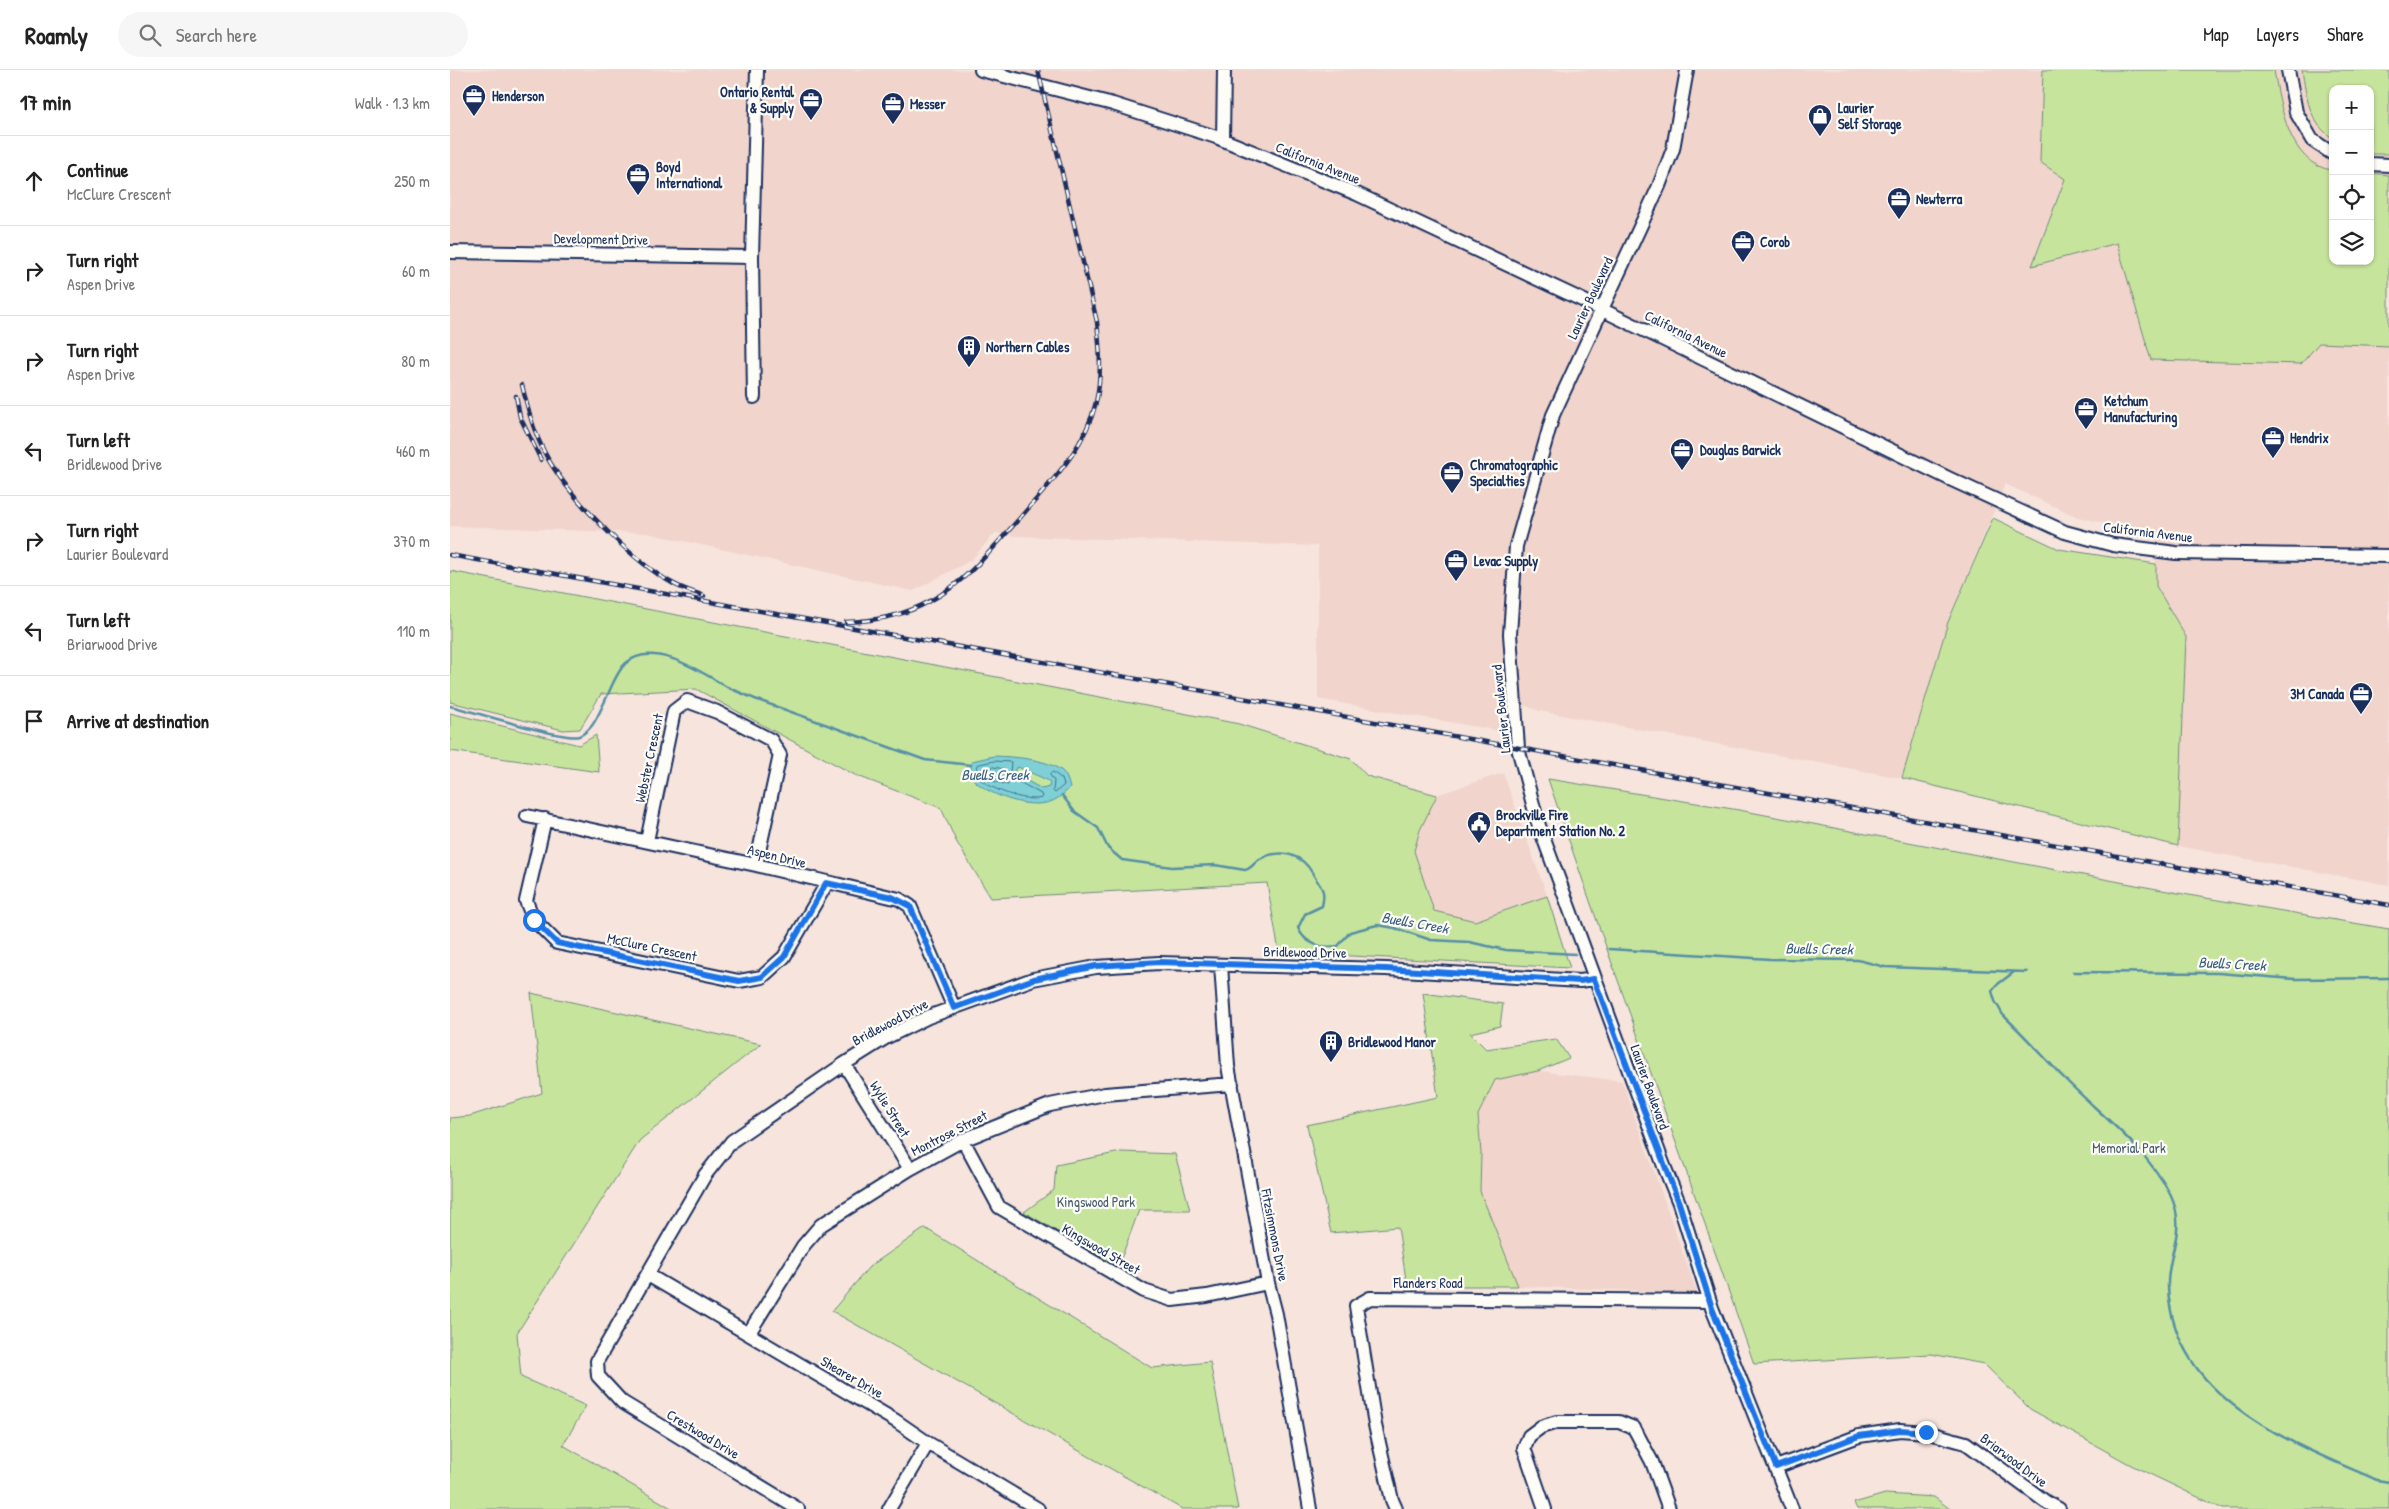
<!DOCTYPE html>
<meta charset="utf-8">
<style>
:root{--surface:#fff;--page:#f6f6f6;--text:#222;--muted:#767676;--line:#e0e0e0}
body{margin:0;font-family:"Patrick Hand",sans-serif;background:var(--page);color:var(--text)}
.controls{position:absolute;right:15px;top:15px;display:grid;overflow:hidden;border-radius:10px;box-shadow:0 1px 4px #0004}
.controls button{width:45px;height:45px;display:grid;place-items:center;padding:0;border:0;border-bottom:1px solid var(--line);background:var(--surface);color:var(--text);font:25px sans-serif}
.stop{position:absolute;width:15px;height:15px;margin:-11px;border:4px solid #1a73e8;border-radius:50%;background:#fff}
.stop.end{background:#1a73e8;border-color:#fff;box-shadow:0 1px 5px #0008}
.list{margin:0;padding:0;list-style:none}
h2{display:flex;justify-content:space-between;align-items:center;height:65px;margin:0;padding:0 20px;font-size:21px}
h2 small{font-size:16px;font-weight:400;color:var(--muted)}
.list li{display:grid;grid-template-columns:32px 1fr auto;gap:15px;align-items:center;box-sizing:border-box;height:90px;padding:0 20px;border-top:1px solid var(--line)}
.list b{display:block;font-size:19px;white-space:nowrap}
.list p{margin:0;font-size:16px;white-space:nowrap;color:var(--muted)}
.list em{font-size:16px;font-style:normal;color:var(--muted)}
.icon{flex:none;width:28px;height:28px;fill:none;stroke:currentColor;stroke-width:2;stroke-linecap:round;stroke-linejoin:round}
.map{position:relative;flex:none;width:1939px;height:1439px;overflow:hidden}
header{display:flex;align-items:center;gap:30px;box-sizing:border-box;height:70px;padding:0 25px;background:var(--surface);border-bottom:1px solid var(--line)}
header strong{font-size:24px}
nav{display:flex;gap:28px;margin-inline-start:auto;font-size:18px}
.search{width:350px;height:45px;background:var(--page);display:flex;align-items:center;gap:12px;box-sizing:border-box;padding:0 18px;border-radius:28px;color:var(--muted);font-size:19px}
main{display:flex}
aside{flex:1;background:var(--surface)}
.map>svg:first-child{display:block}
</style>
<header>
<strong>Roamly</strong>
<div class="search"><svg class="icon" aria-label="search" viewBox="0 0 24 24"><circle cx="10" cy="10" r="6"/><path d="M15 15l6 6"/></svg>Search here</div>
<nav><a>Map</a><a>Layers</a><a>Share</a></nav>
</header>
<main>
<aside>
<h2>17 min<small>Walk · 1.3 km</small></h2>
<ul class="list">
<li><svg class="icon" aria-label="ahead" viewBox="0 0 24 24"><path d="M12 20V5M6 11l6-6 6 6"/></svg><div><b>Continue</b><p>McClure Crescent</p></div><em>250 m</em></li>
<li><svg class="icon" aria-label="right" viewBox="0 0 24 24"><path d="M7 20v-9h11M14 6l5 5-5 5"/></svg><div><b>Turn right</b><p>Aspen Drive</p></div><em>60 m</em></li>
<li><svg class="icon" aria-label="right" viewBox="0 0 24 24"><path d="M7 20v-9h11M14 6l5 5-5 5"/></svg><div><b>Turn right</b><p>Aspen Drive</p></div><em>80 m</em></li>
<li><svg class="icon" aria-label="left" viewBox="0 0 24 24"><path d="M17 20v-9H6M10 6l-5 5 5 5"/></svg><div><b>Turn left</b><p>Bridlewood Drive</p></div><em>460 m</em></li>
<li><svg class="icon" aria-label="right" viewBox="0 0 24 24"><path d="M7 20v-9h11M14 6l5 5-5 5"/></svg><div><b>Turn right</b><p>Laurier Boulevard</p></div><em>370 m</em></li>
<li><svg class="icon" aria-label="left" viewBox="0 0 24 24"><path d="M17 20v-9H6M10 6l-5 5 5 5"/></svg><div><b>Turn left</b><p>Briarwood Drive</p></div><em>110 m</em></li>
<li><svg class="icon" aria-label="arrive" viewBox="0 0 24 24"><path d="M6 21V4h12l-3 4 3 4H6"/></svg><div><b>Arrive at destination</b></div></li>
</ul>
</aside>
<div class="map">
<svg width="1939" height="1439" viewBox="0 0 1939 1439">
<rect width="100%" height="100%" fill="#f6e4dd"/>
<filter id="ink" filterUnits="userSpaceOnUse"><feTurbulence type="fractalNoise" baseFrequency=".02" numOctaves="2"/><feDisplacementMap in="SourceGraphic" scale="10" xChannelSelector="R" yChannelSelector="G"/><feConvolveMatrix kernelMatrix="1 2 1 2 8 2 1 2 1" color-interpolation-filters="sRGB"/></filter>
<g filter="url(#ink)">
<path fill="#f1d4cb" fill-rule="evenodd" d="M 0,0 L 1939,0 L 1939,815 L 1728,776 L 1736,567 L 1706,516 L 1705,464 L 1628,447 L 1555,414 L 1498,552 L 1452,708 L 1090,641 L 1051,627 L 1051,661 L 868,629 L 868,476 L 566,466 L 545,463 L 521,490 L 463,521 L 197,463 L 0,456 ZM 1883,19 L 1920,19 L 1920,191 L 1883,191 Z
M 1053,703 L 1097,826 L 1025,851 L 984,842 L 964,781 L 970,760 L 987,725 Z
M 1088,1001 L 1172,1011 L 1247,1223 L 1068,1216 L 1030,1121 L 1031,1083 L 1028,1045 L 1045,1010 Z"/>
<path fill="#c6e49c" stroke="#708a7d" d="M 1593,0 L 1824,0 C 1830,34 1839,96 1883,100 L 1883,191 L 1920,191 L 1920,103 L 1939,105 L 1939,276 L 1869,273 L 1851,294 L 1701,290 L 1667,173 L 1582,196 L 1615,109 L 1590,92 Z
M 1852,0 L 1939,0 L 1939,84 L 1920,84 L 1920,19 L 1883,19 L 1883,68 C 1859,54 1856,25 1852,0 Z
M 1543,448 L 1609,479 L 1706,494 L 1706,516 L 1736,567 L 1728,776 L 1452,708 L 1498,552 Z
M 0,501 L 789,654 L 901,689 L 917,706 L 987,725 L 970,760 L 964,781 L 984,841 L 1025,851 L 1097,826 L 1120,898 L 829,882 L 817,813 L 541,828 L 506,771 L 491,738 L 405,705 L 246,619 L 151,624 L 130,659 L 113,660 L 0,632 Z
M 0,643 L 129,675 L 146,665 L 149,702 L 0,681 Z
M 1098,709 L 1289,740 L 1744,826 L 1939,859 L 1939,1439 L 1773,1439 L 1681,1395 L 1580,1339 L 1534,1294 L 1481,1284 L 1304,1294 C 1237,1099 1164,905 1098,709 Z
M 81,923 L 311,974 L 190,1070 L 67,1263 L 71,1307 L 136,1336 L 113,1375 L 223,1439 L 0,1439 L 0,1048 L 20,1046 L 92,1023 Z
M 973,923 L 1053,934 L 1050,956 L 1020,963 L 1036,979 L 1106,969 L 1119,988 L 1088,1001 L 1045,1010 L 1028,1045 L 1031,1083 L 1030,1121 L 1068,1216 L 957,1216 L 948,1157 L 881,1163 L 857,1055 L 988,1027 Z
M 671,1082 L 725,1084 L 740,1140 L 689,1140 L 668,1197 L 574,1142 L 604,1120 L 606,1095 Z
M 475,1158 L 702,1298 L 760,1292 L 788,1439 L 732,1439 L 382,1241 L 419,1197 Z
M 1435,1424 L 1484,1427 L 1500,1439 L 1407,1439 L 1404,1433 Z"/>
<path fill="#7ecfd6" stroke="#568fa6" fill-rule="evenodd" d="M 544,686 C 564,687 593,688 611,700 C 617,705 618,711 620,718 C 616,721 612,726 608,728 C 586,744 535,725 520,706 L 522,691 ZM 568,697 L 597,710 L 600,712 L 599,717 L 592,719 L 568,706 L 564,700 Z"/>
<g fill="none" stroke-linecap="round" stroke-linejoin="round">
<path stroke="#436f8e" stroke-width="1" d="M 544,691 L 561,692 L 560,702 L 564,709 L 591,724 L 592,728 C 576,733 535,718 525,704 L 527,695 Z
M 544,697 L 553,699 L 558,715 L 539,710 L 532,703 L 533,699 Z
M 603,702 L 612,709 L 614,715 L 605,723 L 603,721 L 604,711 L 600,705 Z"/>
<path stroke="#568fa6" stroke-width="2.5" d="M 0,636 C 22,641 116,671 129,666 C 143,660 148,645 154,633 C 160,621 166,602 176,593 C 203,569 253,603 277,617 C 286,621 296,625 305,629 L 475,690 L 521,695
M 612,725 L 624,741 L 648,758 L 658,778 L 672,790 L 722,797 L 765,795 L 795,800 C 802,799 804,792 810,789 C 831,778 852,784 863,804 C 871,819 876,818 872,836 L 855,844 L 848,858 C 855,874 871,879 888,876 L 900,862 L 927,855 L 945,858 L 981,870 L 1019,872 L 1056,880 L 1125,884
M 1159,879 L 1320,889 L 1408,890 L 1435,897 L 1577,902
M 1564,902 L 1548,914 L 1542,921 L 1545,931 L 1553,945 C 1574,965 1593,986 1613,1007 C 1649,1044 1696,1077 1720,1124 C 1738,1161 1717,1182 1718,1216 C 1722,1329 1840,1372 1927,1410 L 1939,1412
M 1623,902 L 1768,903 L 1845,909 L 1939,908"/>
<g stroke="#1b2f5e" stroke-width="16">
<path id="minor" d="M 531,0 L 663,34 L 766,67 L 907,124 L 1130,229 L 1500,409 L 1615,462 L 1663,475 L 1726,483 L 1939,486
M 1237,0 L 1223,79 L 1209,116 L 1103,345 L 1066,476 L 1060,564 L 1068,678 L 1088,753 L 1214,1096 L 1229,1133 L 1262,1238 L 1342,1439
M 1838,0 L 1846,42 L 1862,70 L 1883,84
M 773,70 L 774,0
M 1920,94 L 1939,95
M 0,182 L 302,187
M 304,327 L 302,187 L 307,0
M 77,746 L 306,795 L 449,829 L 460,836 L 504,938
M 95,749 L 76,831 L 84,850 L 107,873 L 289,911 L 312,907 L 334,887 L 377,813
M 197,771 L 224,641 L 237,631 L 267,642 L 321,670 L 330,685 L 306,795
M 771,895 L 778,996 L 818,1213 L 826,1244 L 860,1439
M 394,994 L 460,1099
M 513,1070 L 549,1137 L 694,1221 L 722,1230 L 757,1226 L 818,1213
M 198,1205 L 446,1351 L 478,1373 L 588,1439
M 299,1263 L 353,1176 L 371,1155 L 460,1099 L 513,1070 L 600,1035 L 655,1024 L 782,1014
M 1326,1397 L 1409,1366 L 1450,1360 L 1476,1362 L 1516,1373 L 1596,1432 L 1609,1439
M 348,1439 L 172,1332 L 148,1306 L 147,1291 L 255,1105 L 282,1071 L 394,994 L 437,967 L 478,947 L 583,909 L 646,897 L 709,893 L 936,899 L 1130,911 L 1144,909
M 439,1439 L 478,1373
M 946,1439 L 942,1430 L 925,1355 L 906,1236 L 920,1228 L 1260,1231
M 1095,1439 L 1074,1378 L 1079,1366 L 1091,1357 L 1107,1352 L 1169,1352 L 1184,1358 L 1202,1392 L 1219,1439"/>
</g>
<use href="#minor" stroke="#fdfcf7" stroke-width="12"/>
<g stroke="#1b2f5e" stroke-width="4.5">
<path id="rail" d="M 72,315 C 79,345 87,374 105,400 C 129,436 185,493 222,513 C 232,519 244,522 254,526
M 66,326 L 70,347 L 91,390
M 0,485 L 1939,835
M 396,552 C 425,551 454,546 480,531 C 516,512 542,479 569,449 C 599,414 635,379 646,332 C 652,306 650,279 647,252 L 588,0"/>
</g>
<use href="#rail" stroke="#fdfcf7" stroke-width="2.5" stroke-dasharray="8" stroke-linecap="butt"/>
</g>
</g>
<g fill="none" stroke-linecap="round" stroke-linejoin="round" filter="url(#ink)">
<path stroke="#1a73e8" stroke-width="6" d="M 84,850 L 107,873 L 289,911 L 312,907 L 334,887 L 376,813 L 442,827 L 460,836 L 504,938 L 584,909 L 646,896 L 709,892 L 936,899 L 1130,911 L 1144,909 L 1229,1133 L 1262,1238 L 1326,1397 L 1409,1366 L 1450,1360 L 1476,1362"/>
</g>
<defs>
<g id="office-pin" transform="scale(1.25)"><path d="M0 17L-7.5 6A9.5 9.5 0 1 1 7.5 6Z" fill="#1b2f5e" stroke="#fdfcf7"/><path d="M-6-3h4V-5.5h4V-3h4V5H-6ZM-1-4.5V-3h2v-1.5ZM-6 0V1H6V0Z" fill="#fff"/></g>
<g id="shop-pin" transform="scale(1.25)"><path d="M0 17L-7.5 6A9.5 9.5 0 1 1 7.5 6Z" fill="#1b2f5e" stroke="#fdfcf7"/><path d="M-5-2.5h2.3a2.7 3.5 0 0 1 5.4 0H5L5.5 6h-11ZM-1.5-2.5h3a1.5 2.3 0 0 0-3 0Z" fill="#fff"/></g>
<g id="building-pin" transform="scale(1.25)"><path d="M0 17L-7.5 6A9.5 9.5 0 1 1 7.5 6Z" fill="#1b2f5e" stroke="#fdfcf7"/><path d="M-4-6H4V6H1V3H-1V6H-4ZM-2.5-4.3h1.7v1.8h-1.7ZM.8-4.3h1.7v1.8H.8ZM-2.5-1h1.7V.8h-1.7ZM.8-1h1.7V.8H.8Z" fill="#fff"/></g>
<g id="civic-pin" transform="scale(1.25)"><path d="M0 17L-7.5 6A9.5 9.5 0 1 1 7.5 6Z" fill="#1b2f5e" stroke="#fdfcf7"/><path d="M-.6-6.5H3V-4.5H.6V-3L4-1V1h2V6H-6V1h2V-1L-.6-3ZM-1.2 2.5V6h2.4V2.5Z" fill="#fff"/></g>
</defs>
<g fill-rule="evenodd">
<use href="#office-pin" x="24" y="26"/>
<use href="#office-pin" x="361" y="30"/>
<use href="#office-pin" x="443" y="34"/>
<use href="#shop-pin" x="1370" y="46"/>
<use href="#office-pin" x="188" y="105"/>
<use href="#office-pin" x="1449" y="129"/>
<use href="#office-pin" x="1293" y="172"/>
<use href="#building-pin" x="519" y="277"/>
<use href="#office-pin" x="1636" y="339"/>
<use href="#office-pin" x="1823" y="368"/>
<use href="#office-pin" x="1232" y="380"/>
<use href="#office-pin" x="1002" y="403"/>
<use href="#office-pin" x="1006" y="491"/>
<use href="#office-pin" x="1911" y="624"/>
<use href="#civic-pin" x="1029" y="753"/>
<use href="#building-pin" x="881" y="972"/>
</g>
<g text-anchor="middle" stroke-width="4.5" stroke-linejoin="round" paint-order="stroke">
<g font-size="14" font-weight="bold" fill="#1b2f5e" stroke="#fdfcf7" text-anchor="start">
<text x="344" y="27" text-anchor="end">Ontario Rental<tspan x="344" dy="16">&amp; Supply</tspan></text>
<text x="42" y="31">Henderson</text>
<text x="460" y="39">Messer</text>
<text x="1388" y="43">Laurier<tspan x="1388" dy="16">Self Storage</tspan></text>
<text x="206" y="102">Boyd<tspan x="206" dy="16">International</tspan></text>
<text x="1466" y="134">Newterra</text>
<text x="1310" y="177">Corob</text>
<text x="536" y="282">Northern Cables</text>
<text x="1654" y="336">Ketchum<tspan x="1654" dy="16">Manufacturing</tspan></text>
<text x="1840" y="373">Hendrix</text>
<text x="1250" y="385">Douglas Barwick</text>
<text x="1020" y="400">Chromatographic<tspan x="1020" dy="16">Specialties</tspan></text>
<text x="1024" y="496">Levac Supply</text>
<text x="1894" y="629" text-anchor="end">3M Canada</text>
<text x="1046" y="750">Brockville Fire<tspan x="1046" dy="16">Department Station No. 2</tspan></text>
<text x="898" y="977">Bridlewood Manor</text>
</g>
<g font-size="14" fill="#1b2f5e" stroke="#fdfcf7">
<text transform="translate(868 93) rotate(22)" y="5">California Avenue</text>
<text transform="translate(151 169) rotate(1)" y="5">Development Drive</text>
<text transform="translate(1140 228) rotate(-65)" y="5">Laurier Boulevard</text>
<text transform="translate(1236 264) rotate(26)" y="5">California Avenue</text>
<text transform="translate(1698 462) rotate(7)" y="5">California Avenue</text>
<text transform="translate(1051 639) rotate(-96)" y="5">Laurier Boulevard</text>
<text transform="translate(199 688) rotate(-78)" y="5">Webster Crescent</text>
<text transform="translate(327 786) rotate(14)" y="5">Aspen Drive</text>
<text transform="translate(202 877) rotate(12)" y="5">McClure Crescent</text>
<text transform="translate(855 882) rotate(1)" y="5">Bridlewood Drive</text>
<text transform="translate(440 952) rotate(-28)" y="5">Bridlewood Drive</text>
<text transform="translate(1200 1017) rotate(70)" y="5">Laurier Boulevard</text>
<text transform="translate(440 1039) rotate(58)" y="5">Wylie Street</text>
<text transform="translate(499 1063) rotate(-27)" y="5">Montrose Street</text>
<text transform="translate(825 1165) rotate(79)" y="5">Fitzsimmons Drive</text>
<text transform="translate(651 1179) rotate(30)" y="5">Kingswood Street</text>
<text x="978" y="1218">Flanders Road</text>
<text transform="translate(402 1307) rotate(30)" y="5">Shearer Drive</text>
<text transform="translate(253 1364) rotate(31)" y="5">Crestwood Drive</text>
<text transform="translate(1564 1390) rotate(37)" y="5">Briarwood Drive</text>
</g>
<g font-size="14" fill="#465c6e" stroke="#fdfcf7">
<text x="1679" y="1083">Memorial Park</text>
<text x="646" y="1137">Kingswood Park</text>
</g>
<g font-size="15" font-style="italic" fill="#395f82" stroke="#fdfcf7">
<text x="545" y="710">Buells Creek</text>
<text transform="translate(965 853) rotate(10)" y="5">Buells Creek</text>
<text transform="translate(1369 879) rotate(1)" y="5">Buells Creek</text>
<text transform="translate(1782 894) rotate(3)" y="5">Buells Creek</text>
</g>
</g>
</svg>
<div class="controls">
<button>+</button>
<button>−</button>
<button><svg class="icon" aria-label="locate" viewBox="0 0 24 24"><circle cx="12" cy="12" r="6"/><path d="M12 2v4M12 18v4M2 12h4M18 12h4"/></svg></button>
<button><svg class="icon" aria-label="layers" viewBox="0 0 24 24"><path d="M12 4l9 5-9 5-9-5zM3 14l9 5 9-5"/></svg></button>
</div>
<div class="stop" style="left:84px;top:850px"></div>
<div class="stop end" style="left:1476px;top:1362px"></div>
</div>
</main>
